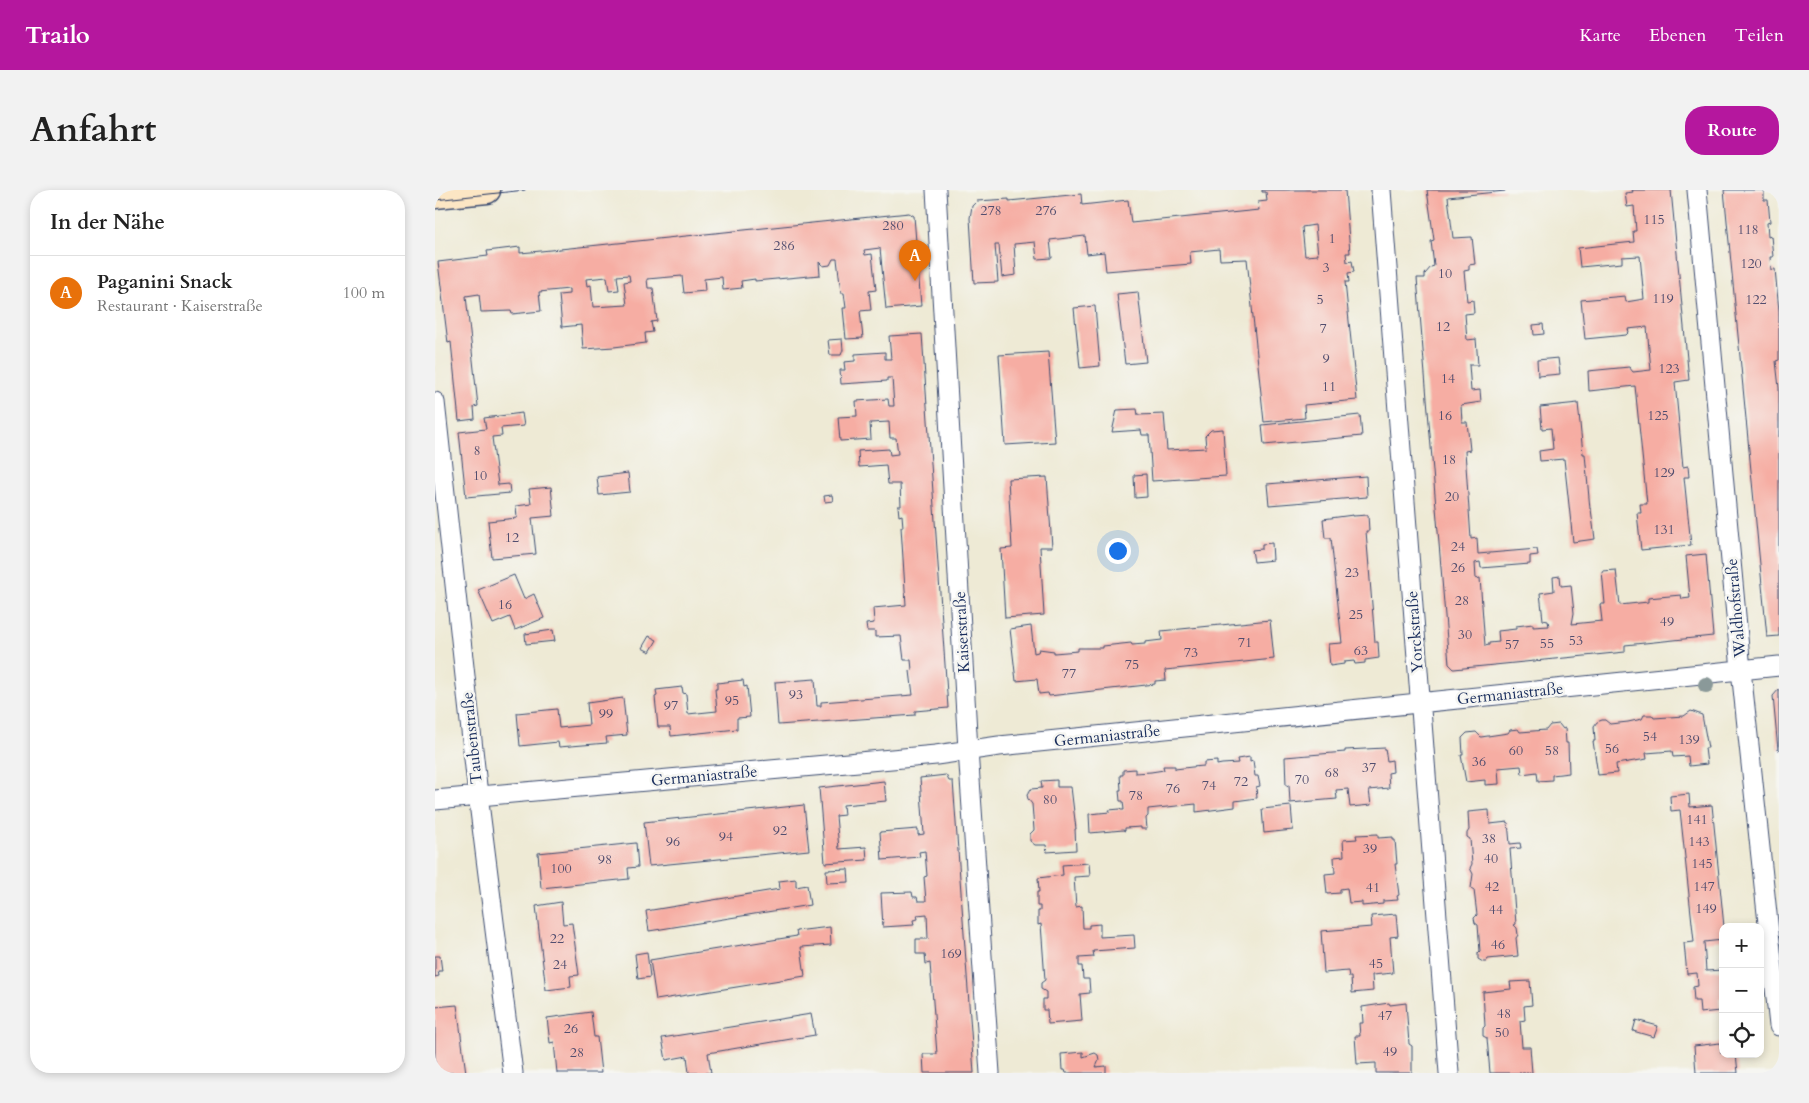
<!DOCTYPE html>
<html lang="de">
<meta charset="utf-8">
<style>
:root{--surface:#fff;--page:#f2f2f2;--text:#222;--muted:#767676;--line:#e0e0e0;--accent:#b5179e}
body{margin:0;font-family:Cardo,serif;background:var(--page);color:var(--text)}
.controls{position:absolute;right:15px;bottom:15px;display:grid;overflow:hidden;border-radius:10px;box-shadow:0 2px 8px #0003}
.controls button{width:45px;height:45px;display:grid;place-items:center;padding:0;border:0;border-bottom:1px solid var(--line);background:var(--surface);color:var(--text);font:25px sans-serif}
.you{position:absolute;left:682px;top:360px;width:18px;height:18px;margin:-12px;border:4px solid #fff;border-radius:50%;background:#1a73e8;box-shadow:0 0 0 8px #1a73e833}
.badge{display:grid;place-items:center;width:32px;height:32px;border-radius:50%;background:var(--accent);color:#fff;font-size:16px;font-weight:700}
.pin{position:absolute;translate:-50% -41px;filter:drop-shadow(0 1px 2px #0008)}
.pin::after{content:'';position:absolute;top:26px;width:18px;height:15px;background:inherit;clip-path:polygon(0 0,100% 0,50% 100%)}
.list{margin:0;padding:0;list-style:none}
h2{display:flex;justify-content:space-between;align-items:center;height:65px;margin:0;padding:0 20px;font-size:21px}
h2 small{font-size:16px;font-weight:400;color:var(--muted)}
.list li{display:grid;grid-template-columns:32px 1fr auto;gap:15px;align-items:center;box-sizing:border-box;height:75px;padding:0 20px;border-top:1px solid var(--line)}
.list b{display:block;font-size:19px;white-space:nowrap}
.list p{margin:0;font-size:16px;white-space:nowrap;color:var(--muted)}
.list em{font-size:16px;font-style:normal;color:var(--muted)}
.icon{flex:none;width:28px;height:28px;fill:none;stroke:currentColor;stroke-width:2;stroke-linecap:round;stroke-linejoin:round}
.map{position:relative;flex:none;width:1344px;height:883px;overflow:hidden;border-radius:20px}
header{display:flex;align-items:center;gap:30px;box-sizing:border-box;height:70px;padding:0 25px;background:var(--accent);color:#fff}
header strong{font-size:24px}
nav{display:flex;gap:28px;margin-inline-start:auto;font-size:18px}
.intro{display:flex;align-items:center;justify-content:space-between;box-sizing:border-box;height:120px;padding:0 30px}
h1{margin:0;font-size:35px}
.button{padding:12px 22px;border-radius:20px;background:var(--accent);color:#fff;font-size:18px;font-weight:700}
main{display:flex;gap:30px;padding:0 30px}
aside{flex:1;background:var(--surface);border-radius:20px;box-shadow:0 2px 8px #0003}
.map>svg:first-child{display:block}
</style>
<header>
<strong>Trailo</strong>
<nav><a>Karte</a><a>Ebenen</a><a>Teilen</a></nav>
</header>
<div class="intro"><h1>Anfahrt</h1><a class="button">Route</a></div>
<main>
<aside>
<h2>In der Nähe<small></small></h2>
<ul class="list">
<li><span class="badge" style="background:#e8710a">A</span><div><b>Paganini Snack</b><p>Restaurant · Kaiserstraße</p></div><em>100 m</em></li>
</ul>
</aside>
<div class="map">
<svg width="1344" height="883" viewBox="0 0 1344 883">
<rect width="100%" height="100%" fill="#f6f6f2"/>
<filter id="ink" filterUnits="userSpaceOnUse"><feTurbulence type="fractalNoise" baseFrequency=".02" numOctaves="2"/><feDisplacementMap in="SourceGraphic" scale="10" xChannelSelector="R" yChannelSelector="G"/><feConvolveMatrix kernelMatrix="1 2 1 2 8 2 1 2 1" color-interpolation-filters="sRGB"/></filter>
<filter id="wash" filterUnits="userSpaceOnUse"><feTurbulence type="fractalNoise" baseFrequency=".0096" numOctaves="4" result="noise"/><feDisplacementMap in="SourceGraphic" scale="20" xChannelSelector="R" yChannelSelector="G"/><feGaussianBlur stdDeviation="1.12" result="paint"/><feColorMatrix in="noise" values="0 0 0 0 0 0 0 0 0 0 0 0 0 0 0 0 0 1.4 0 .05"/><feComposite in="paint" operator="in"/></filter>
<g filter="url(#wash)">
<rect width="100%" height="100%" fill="#eeead5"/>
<g id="blocks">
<path fill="#f6ada3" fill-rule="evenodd" d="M 827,0 L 910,0 L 915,63 L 911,63 L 912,72 L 917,71 L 919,82 L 913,83 L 914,92 L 910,92 L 922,210 L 869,215 L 870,228 L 829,232 L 812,69 L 785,70 L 784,59 L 755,62 L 756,74 L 671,81 L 669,62 L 652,64 L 650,46 L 615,50 L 617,68 L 602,69 L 600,52 L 579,54 L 581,85 L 567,87 L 564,55 L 560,55 L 563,92 L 539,93 L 535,28 L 537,16 L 542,11 L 574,9 L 574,11 L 646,4 L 647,15 L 693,10 L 696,33 L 824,20 L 823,12 L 832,11 L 831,2 L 827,2 ZM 880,35 L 883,65 L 870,66 L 867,37 Z
M 992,0 L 1070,0 L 1070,1 L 1013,7 L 1018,48 L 1037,47 L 1040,74 L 1034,75 L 1034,80 L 1029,81 L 1032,111 L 1038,110 L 1039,123 L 1030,124 L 1032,150 L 1041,149 L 1042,161 L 1043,175 L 1034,175 L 1036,201 L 1045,200 L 1046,212 L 1026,215 L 1027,232 L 1032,232 L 1035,260 L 1030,261 L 1036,349 L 1042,348 L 1043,364 L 1102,359 L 1103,365 L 1095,366 L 1095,374 L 1046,378 L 1045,372 L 1040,373 L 1041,389 L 1045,388 L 1050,456 L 1054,455 L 1054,453 L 1064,452 L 1063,441 L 1081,439 L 1081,436 L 1098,434 L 1098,437 L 1114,436 L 1113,431 L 1108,430 L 1105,403 L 1119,401 L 1118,387 L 1125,386 L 1126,396 L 1136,395 L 1139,423 L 1137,434 L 1167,431 L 1165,414 L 1170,414 L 1167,381 L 1181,380 L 1185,415 L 1213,412 L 1213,408 L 1246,405 L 1247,409 L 1255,408 L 1251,366 L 1271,364 L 1278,446 L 1190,455 L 1190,462 L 1019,479 L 1014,474 L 982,88 L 990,88 L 990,84 L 996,77 L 999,76 L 996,51 L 999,50 Z
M 1197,0 L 1236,0 L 1254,190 L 1240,192 L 1248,277 L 1253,276 L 1254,287 L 1249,287 L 1256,355 L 1206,360 L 1202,323 L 1206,323 L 1205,314 L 1212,314 L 1200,196 L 1154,201 L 1153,181 L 1194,177 L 1198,182 L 1216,180 L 1212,137 L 1193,139 L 1194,142 L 1191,145 L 1150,149 L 1146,110 L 1190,106 L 1191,112 L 1209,109 L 1205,66 L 1187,67 L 1187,73 L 1145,77 L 1143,58 L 1199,52 L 1198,41 L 1201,41 L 1199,16 L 1192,17 L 1190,3 L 1198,2 Z
M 1289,0 L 1329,0 L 1329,10 L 1333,10 L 1335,32 L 1332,33 L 1333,47 L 1336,46 L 1338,67 L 1335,67 L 1336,80 L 1340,79 L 1344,121 L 1344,170 L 1341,171 L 1344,198 L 1344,446 L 1332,447 Z
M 474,23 L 479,26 L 486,116 L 451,119 L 445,58 L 429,60 L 430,65 L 437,64 L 441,100 L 434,101 L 436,120 L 425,121 L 428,148 L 411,149 L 408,118 L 411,118 L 409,103 L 406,103 L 402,69 L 398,69 L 395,75 L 388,76 L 384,72 L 385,85 L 320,91 L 320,89 L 306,91 L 307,98 L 288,100 L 287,87 L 269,89 L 270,101 L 249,103 L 247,86 L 212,89 L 213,98 L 218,98 L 222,131 L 216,132 L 218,142 L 210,143 L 211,153 L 179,157 L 148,159 L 146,135 L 127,137 L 124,105 L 134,104 L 134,99 L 104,102 L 106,121 L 77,124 L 76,121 L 46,122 L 44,104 L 31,106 L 43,216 L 39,217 L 40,229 L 24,231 L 16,152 L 13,153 L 3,72 L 53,66 L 52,61 L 85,57 L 85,63 L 96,62 ZM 194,85 L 195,91 L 189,92 L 192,115 L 158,117 L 156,95 L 152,96 L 151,89 L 172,87 L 174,101 L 184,100 L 182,86 Z
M 703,102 L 711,172 L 690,174 L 682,104 Z
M 660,116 L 665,176 L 645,178 L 639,118 Z
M 1108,134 L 1109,144 L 1099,145 L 1098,135 Z
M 487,144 L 513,518 L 480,521 L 480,525 L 343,535 L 340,492 L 380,489 L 382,516 L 386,516 L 386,512 L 478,505 L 475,481 L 477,480 L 476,470 L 469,470 L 466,446 L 440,447 L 440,441 L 432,441 L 431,434 L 439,433 L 438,418 L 471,415 L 466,337 L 468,337 L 467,325 L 464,326 L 463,316 L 466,316 L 465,294 L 453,294 L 451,275 L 424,277 L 423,261 L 454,259 L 455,265 L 463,264 L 461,248 L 455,248 L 454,232 L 435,233 L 436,249 L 405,251 L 403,227 L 422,226 L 421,211 L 453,209 L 454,216 L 459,216 L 457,188 L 452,188 L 452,191 L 406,194 L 405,180 L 410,180 L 409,172 L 420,171 L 420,164 L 450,162 L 450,169 L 456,169 L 454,146 Z
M 407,149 L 408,160 L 406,165 L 395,165 L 393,150 Z
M 613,162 L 620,252 L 570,255 L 564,165 Z
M 1123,168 L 1125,184 L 1103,186 L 1102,170 Z
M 1143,213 L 1148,264 L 1150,264 L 1155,319 L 1156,319 L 1160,349 L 1138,352 L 1129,269 L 1105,271 L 1104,261 L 1118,259 L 1116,238 L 1107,239 L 1105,217 Z
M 702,219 L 703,225 L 729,224 L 732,260 L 771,258 L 770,246 L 776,240 L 788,239 L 791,286 L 717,291 L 714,245 L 707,245 L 706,240 L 677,242 L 682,220 Z
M 87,223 L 89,236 L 66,238 L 67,246 L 57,247 L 63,295 L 74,294 L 75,303 L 31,307 L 24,242 L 51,239 L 49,228 Z
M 925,225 L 927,246 L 829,255 L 827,235 Z
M 193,283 L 195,302 L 164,305 L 162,287 Z
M 711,284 L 712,307 L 700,308 L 699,285 Z
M 931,286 L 932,307 L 834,315 L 832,294 Z
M 612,287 L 617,357 L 605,357 L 609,425 L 570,428 L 566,359 L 577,358 L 573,289 Z
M 116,297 L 119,326 L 97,328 L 101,364 L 57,368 L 53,331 L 82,328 L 81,316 L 96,314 L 94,299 Z
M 397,305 L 398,311 L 390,312 L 389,306 Z
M 918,325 L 918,326 L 933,325 L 934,341 L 931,341 L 939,439 L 940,452 L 943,452 L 944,468 L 930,470 L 930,473 L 920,474 L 919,471 L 909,472 L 909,474 L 895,476 L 893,454 L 907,453 L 896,348 L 890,348 L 888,329 Z
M 837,353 L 838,370 L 819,372 L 817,360 L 827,359 L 827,354 Z
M 79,385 L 89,409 L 99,404 L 109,428 L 80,440 L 75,427 L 58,434 L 43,400 Z
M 835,430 L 839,469 L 730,480 L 731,490 L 720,491 L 720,494 L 614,506 L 613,503 L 604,504 L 602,489 L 581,491 L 575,439 L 596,436 L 599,463 L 603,462 L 604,459 L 619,461 L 619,463 L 643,461 L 643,458 L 668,458 L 668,456 L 696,453 L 697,455 L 710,454 L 710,452 L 727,450 L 726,441 Z
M 118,440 L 120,451 L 91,454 L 90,444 Z
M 214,446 L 222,450 L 215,462 L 207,458 Z
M 308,490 L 309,497 L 312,496 L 315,527 L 302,528 L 302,539 L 236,546 L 235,537 L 223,537 L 220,507 L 222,506 L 221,500 L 247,497 L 248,503 L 251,504 L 253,524 L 282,521 L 280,499 L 282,499 L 282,493 Z
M 1344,499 L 1344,560 L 1343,560 L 1338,506 Z
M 188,508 L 192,545 L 171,547 L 172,553 L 124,557 L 123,552 L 85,556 L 82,523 L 122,519 L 124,538 L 154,535 L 152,513 Z
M 1256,521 L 1267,525 L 1273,558 L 1270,558 L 1272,574 L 1254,576 L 1253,566 L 1238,567 L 1237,561 L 1211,563 L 1212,569 L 1181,574 L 1182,583 L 1163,585 L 1158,551 L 1160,551 L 1159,536 L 1162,532 L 1167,530 L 1170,530 L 1175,534 L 1193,532 L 1207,529 L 1209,525 L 1217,525 L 1219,528 L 1249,526 Z
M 1124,534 L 1128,539 L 1130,538 L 1131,553 L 1133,553 L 1134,583 L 1117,585 L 1117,590 L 1103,591 L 1102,582 L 1087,584 L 1086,576 L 1063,578 L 1064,594 L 1050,595 L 1050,590 L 1031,592 L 1026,565 L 1028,565 L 1027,548 L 1032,543 L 1041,542 L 1046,547 L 1073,543 L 1075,540 L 1083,539 L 1085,542 L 1111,540 L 1115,535 Z
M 950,558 L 952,571 L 957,570 L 958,582 L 953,583 L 954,598 L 934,600 L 936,615 L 915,617 L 913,599 L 901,600 L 902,609 L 855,613 L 854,595 L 851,596 L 850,567 L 910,562 L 910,560 Z
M 815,567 L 815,572 L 818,571 L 820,586 L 823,586 L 825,596 L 821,597 L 822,608 L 800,611 L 800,617 L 761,622 L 761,614 L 713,619 L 713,626 L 711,628 L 712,639 L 706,639 L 706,637 L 690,638 L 690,641 L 688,640 L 655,643 L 654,624 L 675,622 L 674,620 L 685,619 L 686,620 L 689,620 L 688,611 L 685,611 L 684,600 L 686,600 L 685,585 L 688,585 L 688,580 L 700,579 L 700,583 L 716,582 L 729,580 L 728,576 L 740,576 L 740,579 L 757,577 L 769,576 L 769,572 L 782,571 L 782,575 L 787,574 L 803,573 L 802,569 Z
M 511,585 L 514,591 L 518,591 L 539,883 L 489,883 L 488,864 L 502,864 L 495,773 L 491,774 L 490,764 L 481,764 L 481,749 L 493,749 L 492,724 L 482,725 L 483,729 L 478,730 L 479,735 L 448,737 L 446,703 L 477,702 L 478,707 L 482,707 L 483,711 L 491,711 L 489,687 L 492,686 L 490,661 L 484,662 L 485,667 L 447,670 L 445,642 L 483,639 L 483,645 L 489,644 L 485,588 Z
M 622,590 L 622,597 L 636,597 L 641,639 L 640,639 L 641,660 L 612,662 L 611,655 L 600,655 L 595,651 L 595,644 L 599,640 L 597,614 L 593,609 L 592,605 L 596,599 L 607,598 L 606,591 Z
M 449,591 L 451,611 L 408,615 L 409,625 L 401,626 L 404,659 L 431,657 L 432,670 L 390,673 L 384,598 Z
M 1254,604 L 1255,617 L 1277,615 L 1289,737 L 1288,750 L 1269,752 L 1271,781 L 1288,780 L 1288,809 L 1284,809 L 1285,821 L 1265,823 L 1264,811 L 1259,811 L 1258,797 L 1263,796 L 1262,783 L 1252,784 L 1249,753 L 1259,752 L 1245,620 L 1236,621 L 1235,606 Z
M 369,615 L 374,660 L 214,676 L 209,632 Z
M 856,616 L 858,640 L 829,643 L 827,619 Z
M 1054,620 L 1055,634 L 1073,632 L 1075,654 L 1085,653 L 1086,658 L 1075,659 L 1081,734 L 1079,735 L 1082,738 L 1083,745 L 1081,748 L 1083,766 L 1053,769 L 1051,772 L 1048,772 L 1043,769 L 1043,763 L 1045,761 L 1043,735 L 1040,733 L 1039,728 L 1042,725 L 1039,700 L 1036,698 L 1038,684 L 1035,678 L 1037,674 L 1035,649 L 1032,647 L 1032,643 L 1034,640 L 1033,622 Z
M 943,644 L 943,648 L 958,647 L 958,650 L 960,650 L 962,674 L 960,674 L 964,705 L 962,706 L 963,710 L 948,711 L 948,714 L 927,716 L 927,712 L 914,713 L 912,698 L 905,699 L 905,703 L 892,704 L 890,684 L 900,683 L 899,667 L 909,666 L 908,650 L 922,649 L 921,645 Z
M 201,653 L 203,677 L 193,678 L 194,689 L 106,698 L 103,663 Z
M 654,673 L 655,686 L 639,687 L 641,717 L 647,716 L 648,738 L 654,738 L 654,735 L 665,734 L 665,747 L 699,745 L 700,758 L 658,761 L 659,767 L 644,768 L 644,776 L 647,776 L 648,789 L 654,789 L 655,803 L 645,804 L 647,831 L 613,834 L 612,820 L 608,820 L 608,809 L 611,809 L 611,802 L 606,799 L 606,793 L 610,790 L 606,734 L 603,735 L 603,721 L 605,721 L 605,716 L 602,716 L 602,702 L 604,702 L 603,688 L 628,685 L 627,675 Z
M 413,679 L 414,692 L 392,693 L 391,680 Z
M 361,689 L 361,697 L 372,695 L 375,715 L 214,741 L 211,721 L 345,699 L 344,691 Z
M 126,712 L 128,734 L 137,733 L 144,785 L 135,786 L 136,797 L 111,800 L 101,716 Z
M 961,724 L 963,746 L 955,747 L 958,783 L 937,785 L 938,801 L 917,803 L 916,787 L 914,787 L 913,781 L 889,783 L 886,741 L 937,737 L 936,726 Z
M 395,737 L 396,755 L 366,757 L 370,786 L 221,810 L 215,770 L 362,746 L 361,741 Z
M 212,762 L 215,787 L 203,789 L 200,764 Z
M 0,766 L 5,766 L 7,781 L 3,781 L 4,786 L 0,787 Z
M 1095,791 L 1097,815 L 1089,816 L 1090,830 L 1085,831 L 1087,857 L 1095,857 L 1097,883 L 1055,883 L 1052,848 L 1048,846 L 1048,838 L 1050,836 L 1048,802 L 1076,799 L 1075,792 Z
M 954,813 L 955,815 L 971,813 L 974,854 L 977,856 L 977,883 L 941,883 L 941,873 L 922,874 L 920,846 L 925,846 L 924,833 L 928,833 L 927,817 Z
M 22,815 L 31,883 L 0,883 L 0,817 Z
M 156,822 L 159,847 L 162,847 L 166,883 L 122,883 L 119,852 L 115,853 L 112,828 Z
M 376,824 L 380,845 L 273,863 L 276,883 L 254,883 L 252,866 L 231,870 L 227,848 Z
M 1201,830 L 1223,836 L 1219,847 L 1198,841 Z
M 1285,853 L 1286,863 L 1301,864 L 1303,883 L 1261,883 L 1259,856 Z
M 648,862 L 648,867 L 660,863 L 663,865 L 664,870 L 661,877 L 671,876 L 671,883 L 631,883 L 630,880 L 627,880 L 626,864 Z"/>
</g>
</g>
<g filter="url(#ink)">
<use href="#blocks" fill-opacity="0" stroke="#3b4b70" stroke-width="1"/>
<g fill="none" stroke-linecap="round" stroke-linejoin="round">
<g stroke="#3b4b70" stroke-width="21">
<path id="minor" d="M 501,0 L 533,560 L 555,883
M 946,0 L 1014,883
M 1262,0 L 1306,480 L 1344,836
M 0,212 L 43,605 L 78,883
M 0,610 L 501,565 L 564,556 L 1344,476"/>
</g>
<g stroke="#3b4b70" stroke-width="29">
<path id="secondary" d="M 0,5 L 52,0"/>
</g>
<use href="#minor" stroke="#fff" stroke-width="19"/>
<use href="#secondary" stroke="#fce6c4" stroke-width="26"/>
<path stroke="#1b2f5e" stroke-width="1" d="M 0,10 L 90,0"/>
</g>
<circle fill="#8a9999" cx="1271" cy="495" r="8"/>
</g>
<g text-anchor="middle" stroke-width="5" stroke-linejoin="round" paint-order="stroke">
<g font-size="14" fill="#524e6f">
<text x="556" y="25">278</text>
<text x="611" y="25">276</text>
<text x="1219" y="34">115</text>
<text x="458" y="40">280</text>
<text x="1313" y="44">118</text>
<text x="897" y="53">1</text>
<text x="349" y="60">286</text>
<text x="1316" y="78">120</text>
<text x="891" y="82">3</text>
<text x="1010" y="88">10</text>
<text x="1228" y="113">119</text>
<text x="885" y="114">5</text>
<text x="1321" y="114">122</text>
<text x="1008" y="141">12</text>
<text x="888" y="143">7</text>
<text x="891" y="173">9</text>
<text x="1234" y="183">123</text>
<text x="1013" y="193">14</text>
<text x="894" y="201">11</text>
<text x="1010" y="230">16</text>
<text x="1223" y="230">125</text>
<text x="42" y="265">8</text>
<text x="1014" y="274">18</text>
<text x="1229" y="287">129</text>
<text x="45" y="290">10</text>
<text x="1017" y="311">20</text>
<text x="1229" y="344">131</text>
<text x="77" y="352">12</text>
<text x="1023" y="361">24</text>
<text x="1023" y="382">26</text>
<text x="917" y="387">23</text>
<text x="1027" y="415">28</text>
<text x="70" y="419">16</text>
<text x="921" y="429">25</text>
<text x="1232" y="436">49</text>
<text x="1030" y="449">30</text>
<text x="1141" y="455">53</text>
<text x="810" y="457">71</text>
<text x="1112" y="458">55</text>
<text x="1077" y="459">57</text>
<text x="926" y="465">63</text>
<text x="756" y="467">73</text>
<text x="697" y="479">75</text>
<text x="634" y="488">77</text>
<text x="361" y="509">93</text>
<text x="297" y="515">95</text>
<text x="236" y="520">97</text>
<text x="171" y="528">99</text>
<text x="1215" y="551">54</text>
<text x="1254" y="554">139</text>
<text x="1177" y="563">56</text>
<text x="1081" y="565">60</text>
<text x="1117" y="565">58</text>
<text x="1044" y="576">36</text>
<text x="934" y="582">37</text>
<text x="897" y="587">68</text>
<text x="867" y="594">70</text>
<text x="806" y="596">72</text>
<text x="774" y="600">74</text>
<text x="738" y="603">76</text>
<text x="701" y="610">78</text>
<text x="615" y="614">80</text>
<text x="1262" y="634">141</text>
<text x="345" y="645">92</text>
<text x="291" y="651">94</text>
<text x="1054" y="653">38</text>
<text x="238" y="656">96</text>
<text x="1264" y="656">143</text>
<text x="935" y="663">39</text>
<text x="1056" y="673">40</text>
<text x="170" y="674">98</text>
<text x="1267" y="678">145</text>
<text x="126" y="683">100</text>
<text x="1057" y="701">42</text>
<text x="1269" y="701">147</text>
<text x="938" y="702">41</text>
<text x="1271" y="723">149</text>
<text x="1061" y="724">44</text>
<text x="122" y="753">22</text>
<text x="1063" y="759">46</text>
<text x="516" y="768">169</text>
<text x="941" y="778">45</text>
<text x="125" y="779">24</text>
<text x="1069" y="828">48</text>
<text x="950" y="830">47</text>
<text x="136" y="843">26</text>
<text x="1067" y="847">50</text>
<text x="955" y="866">49</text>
<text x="142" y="867">28</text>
</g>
<g font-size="16" fill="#1b2f5e" stroke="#f6f6f2">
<text transform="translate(1300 418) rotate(-95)" y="6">Waldhofstraße</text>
<text transform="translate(526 442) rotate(-93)" y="6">Kaiserstraße</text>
<text transform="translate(979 442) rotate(-94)" y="6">Yorckstraße</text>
<text transform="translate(1075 503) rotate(-6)" y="6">Germaniastraße</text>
<text transform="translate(672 545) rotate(-6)" y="6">Germaniastraße</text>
<text transform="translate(36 548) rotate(-96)" y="6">Taubenstraße</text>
<text transform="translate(269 585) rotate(-5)" y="6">Germaniastraße</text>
</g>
</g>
</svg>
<div class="controls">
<button>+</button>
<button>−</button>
<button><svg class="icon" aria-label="locate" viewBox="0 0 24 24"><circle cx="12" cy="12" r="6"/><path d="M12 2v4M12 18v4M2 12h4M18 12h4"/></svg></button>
</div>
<div class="you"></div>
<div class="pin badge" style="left:480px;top:91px;background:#e8710a">A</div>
</div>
</main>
